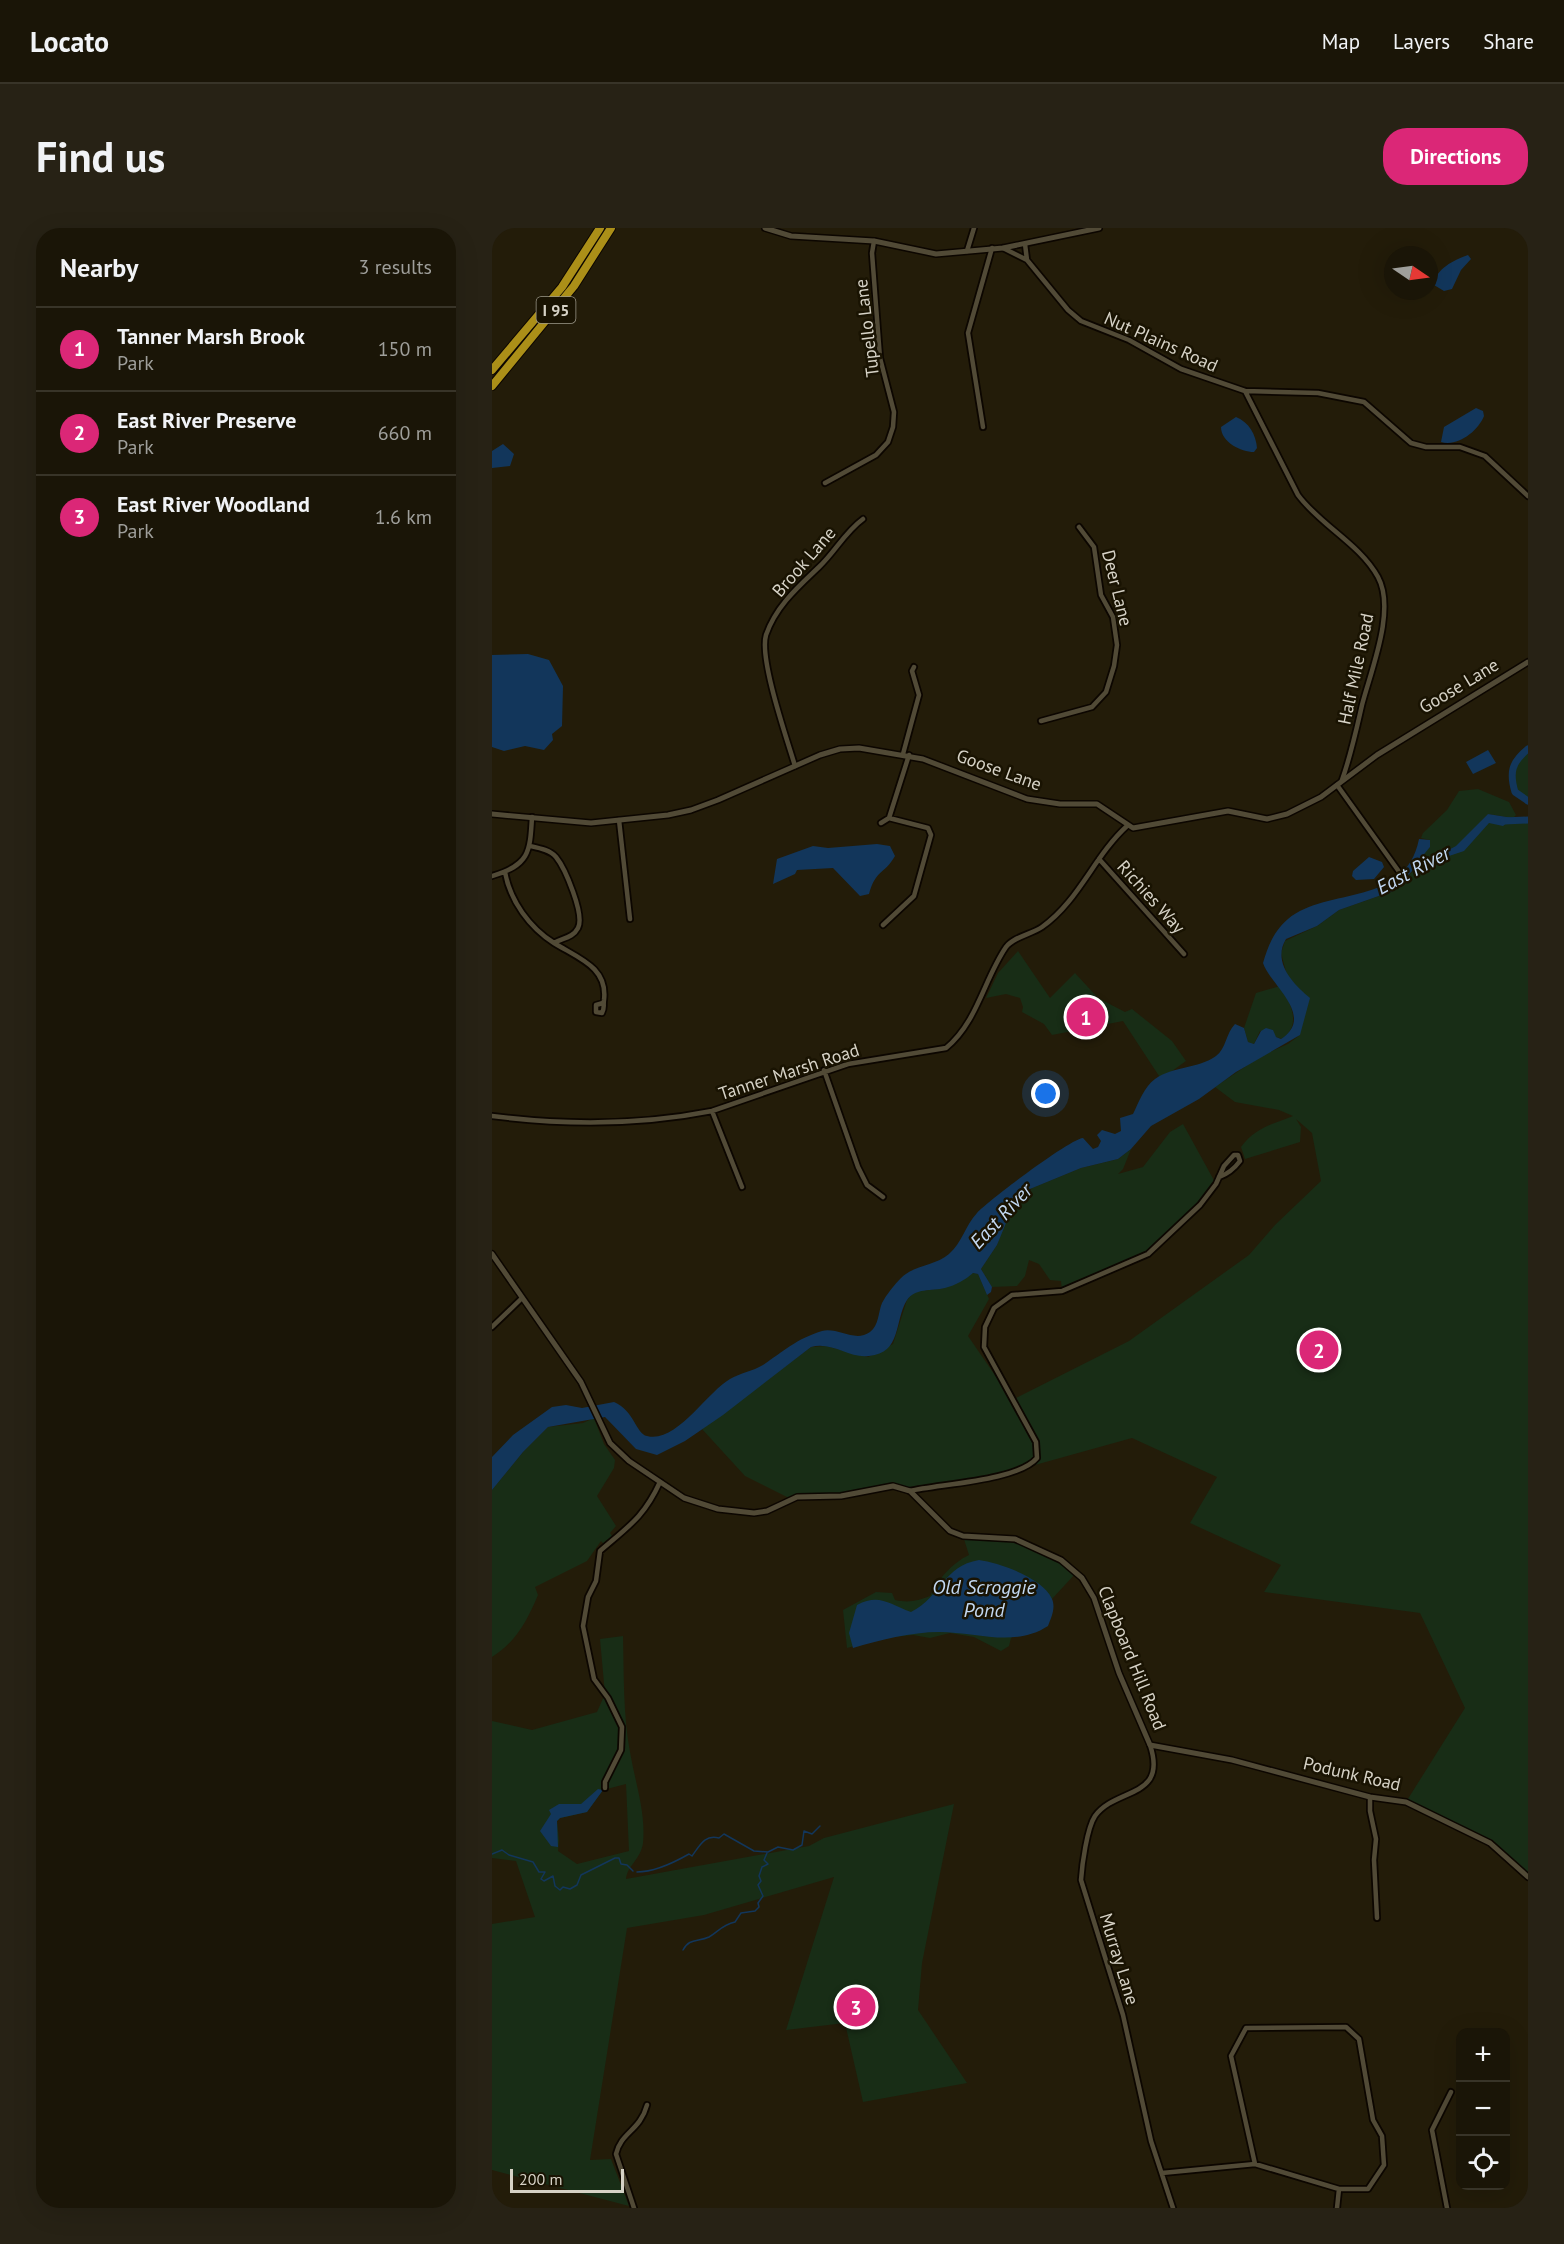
<!DOCTYPE html>
<meta charset="utf-8">
<style>
:root{--surface:#1a1507;--page:#272215;--text:#f1f3f6;--muted:#9f9f9b;--line:#383428;--accent:#db2777}
body{margin:0;font-family:"PT Sans",sans-serif;background:var(--page);color:var(--text)}
.controls{position:absolute;right:18px;bottom:18px;display:grid;overflow:hidden;border-radius:12px;box-shadow:0 6px 24px #0002}
.controls button{width:54px;height:54px;display:grid;place-items:center;padding:0;border:0;border-bottom:2px solid var(--line);background:var(--surface);color:var(--text);font:30px sans-serif}
.compass{position:absolute;left:892px;top:18px;width:54px;height:54px;border-radius:50%;background:var(--surface);box-shadow:0 6px 24px #0002;rotate:103deg}
.scale{position:absolute;left:18px;bottom:15px;width:114px;box-sizing:border-box;padding-left:6px;border:3px solid #d6d2c6;border-top:0;font-size:16px;line-height:21px;white-space:nowrap;color:#d6d2c6;-webkit-text-stroke:4px #191302;paint-order:stroke}
.you{position:absolute;left:554px;top:866px;width:21px;height:21px;margin:-15px;border:4px solid #fff;border-radius:50%;background:#1a73e8;box-shadow:0 0 0 9px #1a73e833}
.badge{display:grid;place-items:center;width:39px;height:39px;border-radius:50%;background:var(--accent);color:#fff;font-size:20px;font-weight:700}
.pin{position:absolute;translate:-50% -50%;border:3px solid #fff;box-shadow:0 2px 6px #0006}
.list{margin:0;padding:0;list-style:none}
h2{display:flex;justify-content:space-between;align-items:center;height:78px;margin:0;padding:0 24px;font-size:26px}
h2 small{font-size:20px;font-weight:400;color:var(--muted)}
.list li{display:grid;grid-template-columns:39px 1fr auto;gap:18px;align-items:center;box-sizing:border-box;height:84px;padding:0 24px;border-top:2px solid var(--line)}
.list b{display:block;font-size:22px;white-space:nowrap}
.list p{margin:0;font-size:20px;white-space:nowrap;color:var(--muted)}
.list em{font-size:20px;font-style:normal;color:var(--muted)}
.icon{flex:none;width:33px;height:33px;fill:none;stroke:currentColor;stroke-width:2;stroke-linecap:round;stroke-linejoin:round}
.map{position:relative;flex:none;width:1036px;height:1980px;overflow:hidden;border-radius:24px}
header{display:flex;align-items:center;gap:36px;box-sizing:border-box;height:84px;padding:0 30px;background:var(--surface);border-bottom:2px solid var(--line)}
header strong{font-size:28px}
nav{display:flex;gap:33px;margin-inline-start:auto;font-size:21px}
.intro{display:flex;align-items:center;justify-content:space-between;box-sizing:border-box;height:144px;padding:0 36px}
h1{margin:0;font-size:42px}
.button{padding:15px 27px;border-radius:24px;background:var(--accent);color:#fff;font-size:21px;font-weight:700}
main{display:flex;gap:36px;padding:0 36px}
aside{flex:1;background:var(--surface);border-radius:24px;box-shadow:0 6px 24px #0002}
.map>svg:first-child{display:block}
</style>
<header>
<strong>Locato</strong>
<nav><a>Map</a><a>Layers</a><a>Share</a></nav>
</header>
<div class="intro"><h1>Find us</h1><a class="button">Directions</a></div>
<main>
<aside>
<h2>Nearby<small>3 results</small></h2>
<ul class="list">
<li><span class="badge">1</span><div><b>Tanner Marsh Brook</b><p>Park</p></div><em>150 m</em></li>
<li><span class="badge">2</span><div><b>East River Preserve</b><p>Park</p></div><em>660 m</em></li>
<li><span class="badge">3</span><div><b>East River Woodland</b><p>Park</p></div><em>1.6 km</em></li>
</ul>
</aside>
<div class="map">
<svg width="1036" height="1980" viewBox="0 0 1036 1980">
<rect width="100%" height="100%" fill="#231c09"/>
<path fill="#182d16" fill-rule="evenodd" d="M 1036,521 L 1036,573 L 1023,564 C 1017,544 1020,534 1036,521 Z
M 986,561 L 1017,574 L 1024,587 L 1021,590 L 996,586 L 967,616 L 996,592 L 1036,592 L 1036,1649 L 998,1615 L 914,1574 L 973,1480 L 928,1385 L 772,1364 L 789,1337 L 698,1295 L 725,1249 L 640,1210 L 489,1252 L 418,1263 L 401,1258 L 349,1268 L 297,1270 L 253,1248 L 210,1201 L 319,1119 L 334,1118 L 376,1129 L 401,1116 L 415,1072 L 422,1064 L 452,1060 L 481,1045 L 486,1046 L 497,1071 L 476,1108 L 520,1172 L 637,1113 L 757,1027 L 783,997 L 829,953 L 820,905 L 804,891 L 809,899 L 808,914 L 753,931 L 749,919 C 764,899 779,897 801,888 L 787,882 L 743,874 L 723,859 L 769,828 L 796,816 L 808,807 L 805,759 L 795,747 L 789,725 L 793,713 L 825,698 L 847,682 L 901,663 L 924,640 L 925,634 L 945,630 L 955,622 L 947,627 L 927,630 L 938,619 L 938,612 L 929,610 L 931,605 L 955,582 L 967,563 Z
M 526,723 L 558,770 L 583,745 L 606,770 L 633,784 L 640,781 L 680,813 L 694,833 L 669,851 L 631,793 L 560,807 L 552,796 L 530,784 L 531,779 L 528,770 L 514,766 L 494,770 L 506,745 Z
M 788,758 C 799,775 810,797 790,811 L 768,803 L 762,816 L 756,814 L 752,800 L 764,765 Z
M 691,896 L 724,956 L 656,1026 L 570,1063 L 569,1053 L 558,1052 L 547,1036 L 537,1032 L 533,1048 L 525,1058 L 500,1059 L 489,1041 L 505,1017 L 512,996 L 540,960 L 589,940 L 626,931 L 639,921 L 631,941 L 626,946 L 651,939 L 678,904 Z
M 102,1190 L 112,1216 L 123,1232 L 122,1240 L 105,1268 L 124,1298 L 118,1305 L 122,1311 L 114,1318 L 109,1313 L 95,1333 L 43,1359 L 46,1367 C 35,1393 24,1414 0,1429 L 0,1262 L 31,1224 L 56,1199 L 91,1195 Z
M 471,1308 L 517,1312 L 548,1321 L 584,1345 L 534,1399 L 519,1410 L 517,1418 L 509,1423 L 482,1409 L 458,1405 L 438,1410 L 421,1407 L 390,1410 L 355,1420 L 351,1382 L 384,1364 L 400,1365 L 403,1372 C 417,1375 425,1373 438,1368 C 446,1351 460,1335 477,1327 Z
M 131,1408 C 132,1447 131,1486 138,1524 C 143,1554 154,1584 151,1615 C 149,1631 135,1638 134,1651 L 317,1618 L 332,1610 L 462,1576 L 430,1735 L 426,1782 L 475,1855 L 371,1874 L 353,1795 L 294,1802 L 342,1649 L 212,1687 L 135,1700 L 98,1932 L 119,1931 L 137,1978 L 0,1942 L 0,1696 L 43,1689 L 24,1633 L 0,1630 L 0,1493 L 40,1502 L 105,1484 L 113,1466 L 108,1411 ZM 134,1556 L 137,1623 L 85,1636 L 66,1623 L 67,1612 L 65,1593 L 68,1590 L 95,1584 L 111,1562 Z"/>
<path fill="#12365b" d="M 976,27 L 979,31 L 969,42 L 960,61 L 952,63 L 942,57 C 943,41 962,32 976,27 Z
M 984,180 L 991,183 L 992,188 C 986,203 966,219 949,214 L 952,199 Z
M 744,189 C 757,194 764,207 765,220 L 762,224 C 749,224 729,214 729,199 Z
M 11,216 L 22,226 L 18,238 L 0,240 L 0,223 Z
M 36,426 L 57,432 L 71,458 L 70,498 L 60,506 L 61,512 L 52,522 L 33,518 L 12,523 L 0,519 L 0,427 Z
M 996,522 L 1004,535 L 981,546 L 974,534 Z
M 996,586 L 1021,590 L 1011,598 L 997,595 L 972,623 L 924,639 L 901,663 L 847,682 L 825,698 L 794,711 C 780,734 801,756 818,770 L 808,807 L 744,844 L 707,871 L 659,898 L 639,921 L 626,931 L 589,940 L 538,961 L 516,990 L 505,1017 L 489,1041 L 500,1059 L 499,1064 L 495,1067 L 486,1046 L 481,1045 C 473,1052 464,1057 453,1060 C 440,1063 423,1060 415,1072 C 402,1093 410,1125 377,1128 C 358,1131 340,1113 319,1119 L 231,1187 L 193,1213 L 165,1227 L 144,1221 L 113,1189 L 56,1199 L 31,1224 L 0,1262 L 0,1229 L 21,1207 L 60,1179 L 74,1177 L 90,1180 L 122,1174 C 142,1182 144,1206 155,1208 C 184,1216 215,1164 238,1151 C 248,1145 261,1143 271,1137 C 292,1123 304,1111 330,1103 C 346,1099 363,1115 378,1104 C 387,1097 386,1085 390,1075 C 394,1067 403,1056 409,1050 C 422,1037 443,1038 457,1026 C 470,1015 473,998 485,985 C 497,972 578,911 591,910 L 601,921 L 606,919 L 609,913 L 605,907 L 610,902 L 623,906 L 629,903 L 628,890 L 641,886 C 647,874 652,859 663,851 C 681,838 706,841 724,828 C 734,821 734,805 743,796 L 752,800 L 756,814 L 762,816 L 769,803 L 774,800 L 781,802 L 784,809 L 789,811 C 824,788 778,757 771,735 C 776,718 782,703 796,691 C 836,658 913,680 927,611 L 938,612 L 938,619 L 928,631 L 947,627 L 964,618 Z
M 385,616 L 398,618 L 403,628 C 392,647 384,641 377,666 L 368,668 L 341,640 L 305,642 L 303,646 L 281,656 L 285,631 L 321,618 L 336,620 Z
M 877,629 L 890,634 L 892,639 L 882,651 L 864,652 L 860,648 L 861,643 Z
M 487,1332 C 508,1335 551,1350 560,1371 C 564,1380 559,1390 556,1398 C 522,1420 485,1404 447,1404 C 420,1404 387,1412 361,1420 L 357,1405 L 365,1377 C 387,1365 397,1376 419,1384 C 449,1369 451,1338 487,1332 Z
M 106,1561 L 111,1562 L 95,1584 L 68,1590 L 65,1593 L 66,1619 L 59,1618 L 48,1603 L 59,1586 L 57,1582 L 67,1576 L 89,1576 Z"/>
<g fill="none" stroke-linecap="round" stroke-linejoin="round">
<path stroke="#12365b" stroke-width="1.5" d="M 0,1626 L 10,1622 L 17,1627 L 41,1634 L 47,1644 L 53,1644 L 49,1651 L 52,1653 L 61,1648 L 63,1658 L 68,1662 L 71,1659 L 78,1661 L 85,1657 L 89,1647 L 123,1630 L 127,1630 L 129,1636 L 135,1637 L 141,1643
M 145,1644 C 162,1644 183,1634 197,1626 L 200,1628 C 208,1617 213,1606 227,1610 L 232,1606 L 262,1623 L 276,1624 L 286,1619 L 301,1622 L 310,1617 L 312,1603 L 320,1606 L 328,1598
M 191,1722 C 197,1710 206,1714 217,1709 C 227,1703 230,1697 243,1694 L 249,1685 L 263,1683 L 267,1679 L 266,1675 L 271,1668 L 266,1657 L 269,1653 L 267,1648 L 270,1639 L 276,1636 L 272,1632 L 275,1625"/>
<path stroke="#12365b" stroke-width="7" d="M 1036,521 C 1020,534 1017,544 1023,564 L 1036,573
M 1012,593 L 1036,592"/>
<g stroke="#0c0600" stroke-width="8">
<path id="minor" d="M 533,16 L 535,32 L 576,82 L 589,93 L 637,112 L 689,141 L 753,163 L 826,165 L 872,174 L 919,215 L 934,219 L 968,219 L 993,228 L 1036,268
M 511,20 L 535,32
M 475,23 L 482,0
M 753,163 L 806,267 C 828,297 868,316 886,349 C 904,382 879,442 870,477 C 864,503 859,527 850,552
M 491,199 L 476,105 L 500,20
M 333,255 L 384,227 L 396,214 L 401,199 L 402,184 L 388,130 L 380,25 L 382,13
M 549,493 L 600,479 L 614,464 L 622,438 L 625,417 L 621,389 L 609,367 L 602,319 L 587,299
M 411,526 L 427,467 L 420,443 L 422,439
M 303,538 C 295,511 267,431 274,407 C 284,378 306,359 327,339 C 343,324 353,304 371,291
M 845,557 L 908,645
M 127,592 L 138,691
M 389,595 L 397,590
M 607,631 L 692,726
M 13,644 C 18,673 38,700 62,715 C 70,710 81,710 86,700 C 93,687 73,640 64,629 C 58,622 47,620 38,618
M 0,648 C 37,637 38,625 40,589
M 391,697 L 422,668 L 439,607 L 436,600 L 397,590 L 417,527
M 62,715 C 86,730 116,739 112,772 C 111,778 113,779 110,785 L 104,784 L 104,777 L 111,775
M 332,842 L 366,939 L 375,957 L 391,969
M 220,883 L 250,959
M 0,888 C 71,897 149,897 220,883 L 356,836 L 454,820 C 485,795 492,751 514,719 C 521,709 540,706 550,699 C 587,673 602,628 635,598
M 0,1099 L 29,1071
M 418,1263 C 447,1256 526,1253 545,1230 L 544,1214 L 492,1119 L 493,1099 L 502,1080 L 520,1067 L 570,1063 L 656,1026 L 708,977 L 724,956 L 732,938 L 742,927 L 746,927 L 748,933 C 742,941 736,946 727,949
M 658,1517 C 676,1571 624,1559 603,1588 C 595,1600 590,1637 589,1652 L 631,1787 L 659,1913 L 681,1980
M 113,1560 L 113,1554 L 129,1522 L 130,1499 L 116,1470 L 102,1451 L 91,1398 L 96,1369 L 104,1353 L 108,1323 C 137,1298 152,1289 168,1254
M 878,1569 L 878,1583 L 884,1611 L 882,1632 L 885,1690
M 670,1945 L 763,1936 L 847,1961 L 876,1961 L 892,1937 L 890,1908 L 881,1892 L 867,1811 L 854,1799 L 754,1800 L 739,1828 L 763,1936
M 142,1980 L 124,1926 C 129,1904 148,1903 155,1877
M 845,1980 L 847,1961
M 955,1980 L 940,1902 L 959,1864"/>
</g>
<g stroke="#0c0600" stroke-width="8">
<path id="tertiary" d="M 273,0 L 299,8 L 382,13 L 444,26 L 511,20 L 607,0
M 0,586 L 99,595 L 176,587 L 199,582 L 226,572 L 328,527 L 348,521 L 367,520 L 431,531 L 535,571 L 568,576 L 605,576 L 641,600 L 736,583 L 775,591 L 795,586 L 829,569 L 885,527 L 1036,434
M 0,1026 L 89,1154 L 118,1215 L 137,1233 L 192,1270 L 226,1281 L 262,1285 L 275,1283 L 305,1269 L 349,1268 L 401,1258 L 418,1263 L 458,1303 L 471,1308 L 523,1311 L 569,1332 L 590,1350 L 602,1370 L 627,1445 L 658,1517 L 740,1532 L 878,1569 L 914,1574 L 998,1615 L 1036,1649"/>
</g>
<g stroke="#0c0600" stroke-width="10">
<path id="motorway" d="M 0,142 L 70,59 L 108,0
M 0,158 L 82,58 L 119,0"/>
</g>
<use href="#minor" stroke="#514a36" stroke-width="4.5"/>
<use href="#tertiary" stroke="#514a36" stroke-width="5"/>
<use href="#motorway" stroke="#ab8f18" stroke-width="8"/>
</g>
<g text-anchor="middle" stroke-width="5" stroke-linejoin="round" paint-order="stroke">
<rect fill="#191302" stroke="#9d998b" stroke-width="1.5" x="44.5" y="69" width="39" height="26" rx="4.5"/>
<g font-size="16" font-weight="bold" fill="#d6d2c6">
<text x="64" y="88">I 95</text>
</g>
<g font-size="18" fill="#d6d2c6" stroke="#191302">
<text transform="translate(375 100) rotate(-97)" y="6">Tupello Lane</text>
<text transform="translate(669 114) rotate(24)" y="6">Nut Plains Road</text>
<text transform="translate(312 334) rotate(-49)" y="6">Brook Lane</text>
<text transform="translate(625 360) rotate(76)" y="6">Deer Lane</text>
<text transform="translate(864 441) rotate(-78)" y="6">Half Mile Road</text>
<text transform="translate(967 458) rotate(-31)" y="6">Goose Lane</text>
<text transform="translate(507 542) rotate(20)" y="6">Goose Lane</text>
<text transform="translate(659 669) rotate(48)" y="6">Richies Way</text>
<text transform="translate(297 844) rotate(-18)" y="6">Tanner Marsh Road</text>
<text transform="translate(640 1430) rotate(68)" y="6">Clapboard Hill Road</text>
<text transform="translate(860 1546) rotate(13)" y="6">Podunk Road</text>
<text transform="translate(627 1731) rotate(73)" y="6">Murray Lane</text>
</g>
<g font-size="20" font-style="italic" fill="#c2d8f2" stroke="#191302">
<text transform="translate(921 642) rotate(-28)" y="7">East River</text>
<text transform="translate(509 988) rotate(-47)" y="7">East River</text>
<text x="492" y="1366">Old Scroggie<tspan x="492" dy="23">Pond</tspan></text>
</g>
</g>
</svg>
<div class="controls">
<button>+</button>
<button>−</button>
<button><svg class="icon" aria-label="locate" viewBox="0 0 24 24"><circle cx="12" cy="12" r="6"/><path d="M12 2v4M12 18v4M2 12h4M18 12h4"/></svg></button>
</div>
<svg class="compass" viewBox="-18 -18 36 36"><path d="M0-13l5 13h-10z" fill="#e53935"/><path d="M0 13l5-13h-10z" fill="#9f9f9b"/></svg>
<div class="scale">200 m</div>
<div class="you"></div>
<div class="pin badge" style="left:594px;top:789px">1</div>
<div class="pin badge" style="left:827px;top:1122px">2</div>
<div class="pin badge" style="left:364px;top:1779px">3</div>
</div>
</main>
